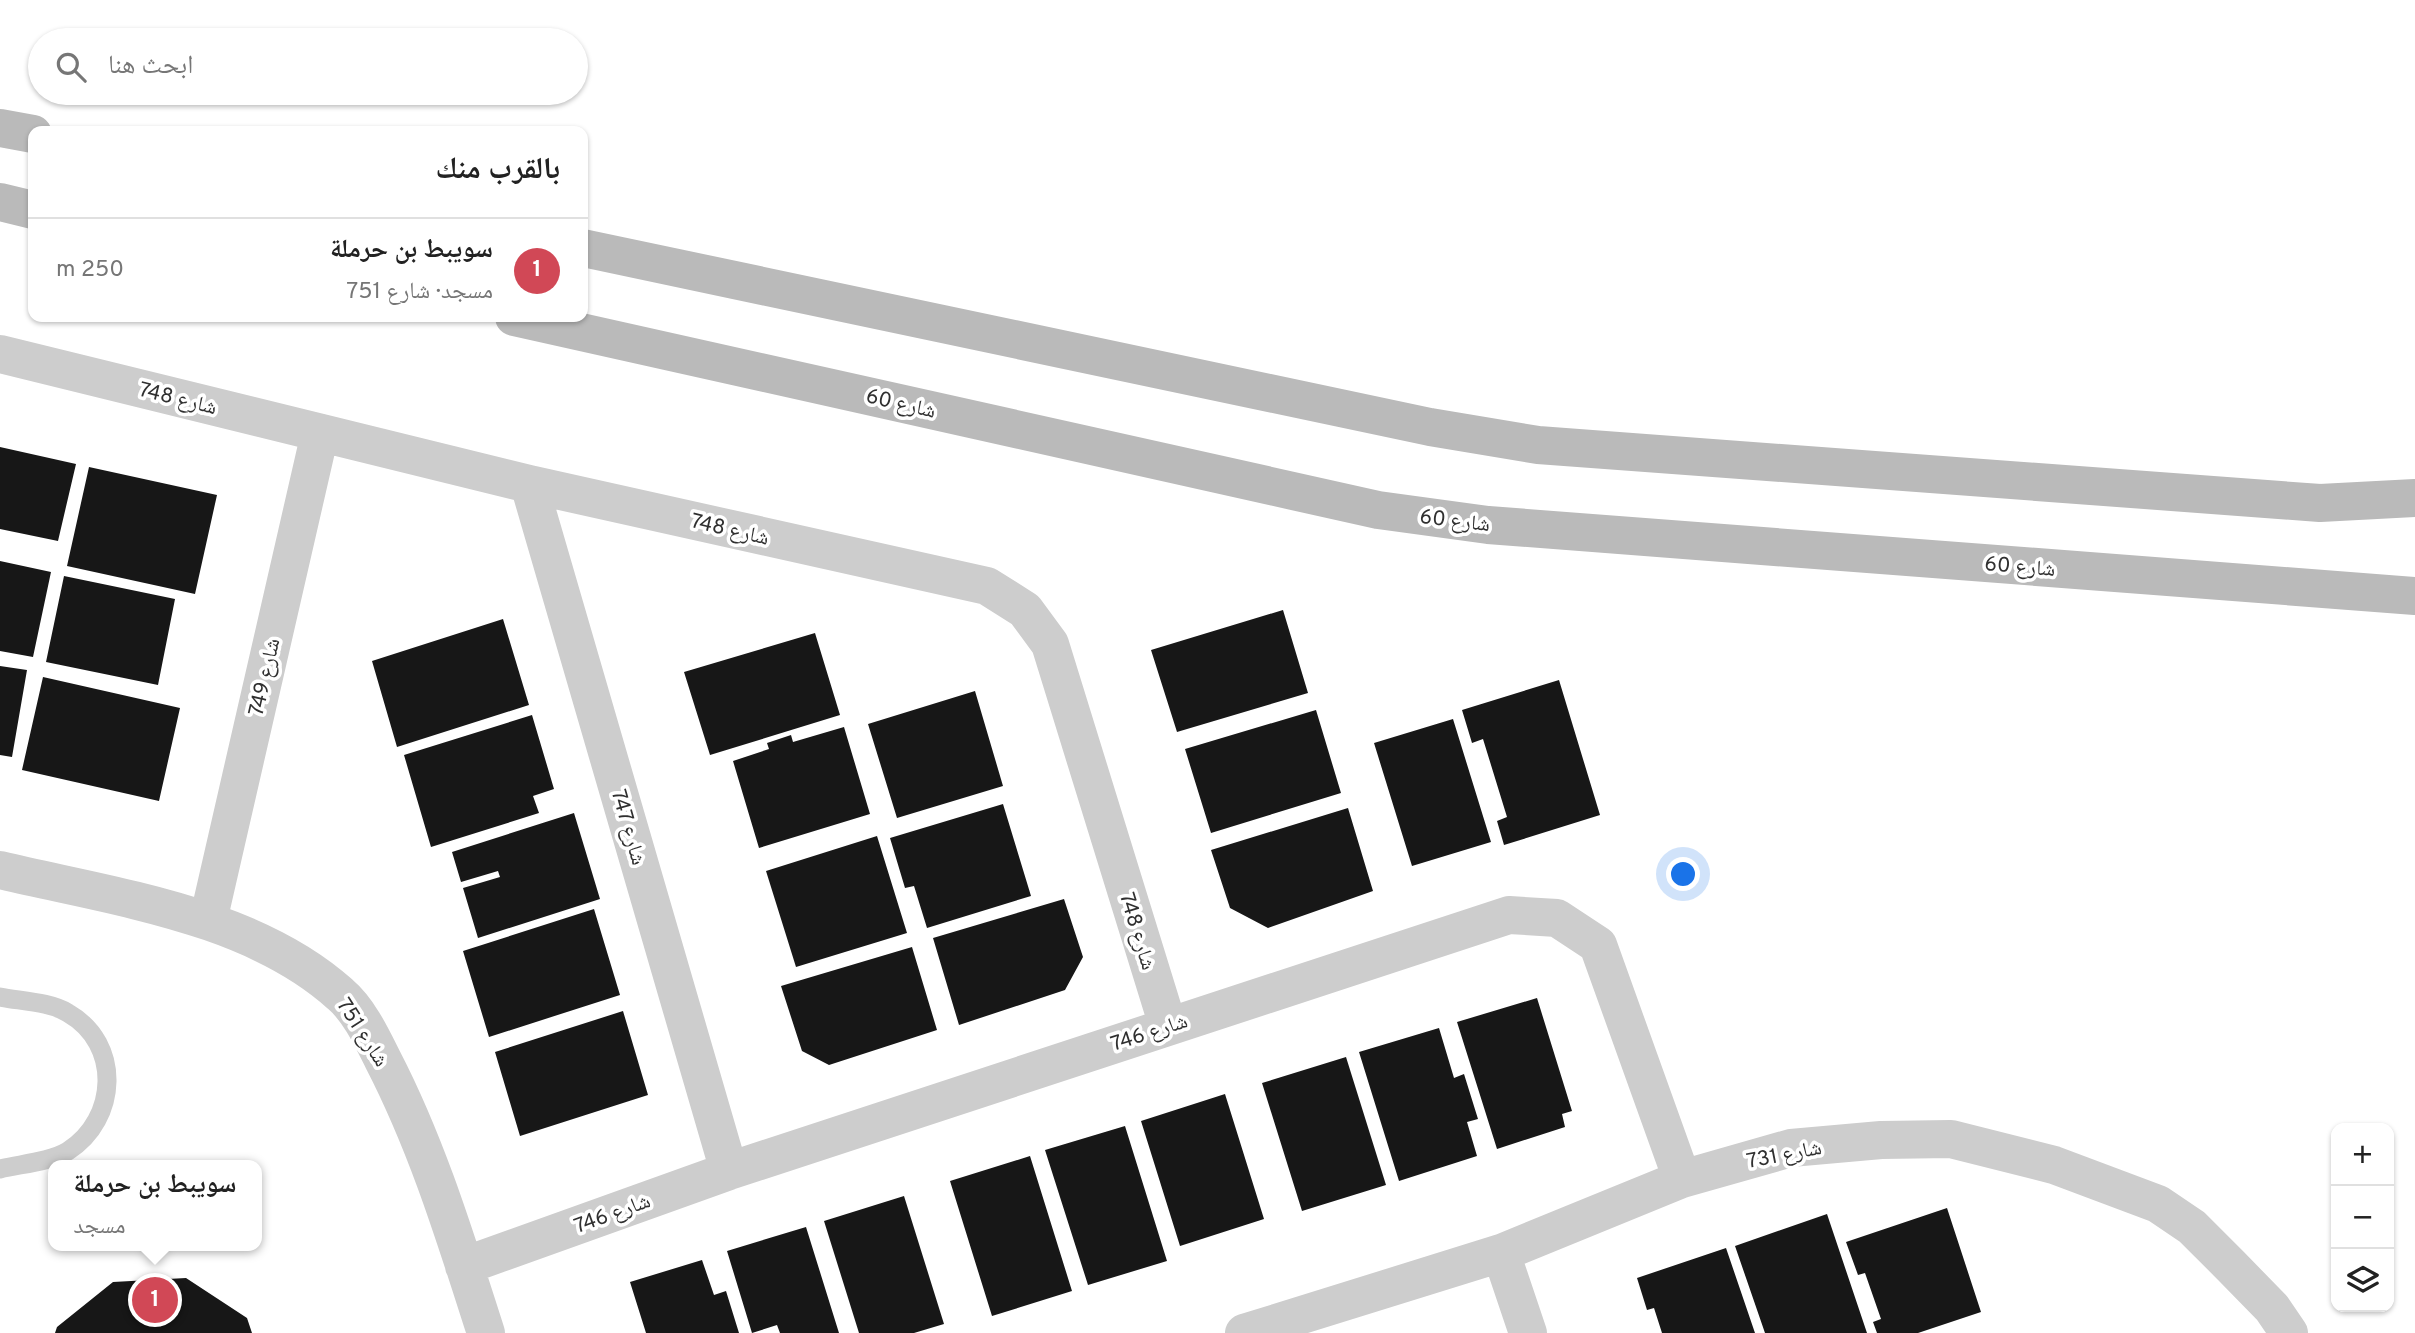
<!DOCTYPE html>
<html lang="ar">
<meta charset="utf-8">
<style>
:root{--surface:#fff;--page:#f6f6f6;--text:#222;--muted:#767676;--line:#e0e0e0;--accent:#d14856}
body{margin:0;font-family:Overpass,"Noto Naskh Arabic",sans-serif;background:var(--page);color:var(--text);direction:rtl}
.controls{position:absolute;right:21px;bottom:21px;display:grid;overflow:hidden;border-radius:14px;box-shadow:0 2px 5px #0004}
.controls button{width:63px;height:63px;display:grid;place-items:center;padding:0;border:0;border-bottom:2px solid var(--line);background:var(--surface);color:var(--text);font:35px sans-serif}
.you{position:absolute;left:1684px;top:875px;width:24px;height:24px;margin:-18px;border:5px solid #fff;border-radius:50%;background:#1a73e8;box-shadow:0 0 0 10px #1a73e833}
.badge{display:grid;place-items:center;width:46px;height:46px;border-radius:50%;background:var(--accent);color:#fff;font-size:23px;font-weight:700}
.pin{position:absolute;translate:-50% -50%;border:4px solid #fff;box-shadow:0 2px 7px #0006}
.popup{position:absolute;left:48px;top:1160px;width:214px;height:91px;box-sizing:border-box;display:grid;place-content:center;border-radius:14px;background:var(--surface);filter:drop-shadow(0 2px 5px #0005);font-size:23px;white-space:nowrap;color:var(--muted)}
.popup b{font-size:26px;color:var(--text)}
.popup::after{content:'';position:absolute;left:50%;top:100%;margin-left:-14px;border:14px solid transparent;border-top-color:var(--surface)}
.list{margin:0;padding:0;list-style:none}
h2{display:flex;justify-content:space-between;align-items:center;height:91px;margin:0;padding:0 28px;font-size:30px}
h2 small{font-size:23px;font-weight:400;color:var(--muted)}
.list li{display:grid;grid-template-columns:46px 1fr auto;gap:21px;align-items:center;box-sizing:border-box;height:105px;padding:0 28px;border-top:2px solid var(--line)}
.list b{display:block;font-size:26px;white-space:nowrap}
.list p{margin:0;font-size:23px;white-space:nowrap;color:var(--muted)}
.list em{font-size:23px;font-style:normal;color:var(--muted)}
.icon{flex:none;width:38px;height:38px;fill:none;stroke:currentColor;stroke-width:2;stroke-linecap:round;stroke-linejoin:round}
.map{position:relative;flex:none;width:2415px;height:1333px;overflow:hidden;direction:ltr}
.search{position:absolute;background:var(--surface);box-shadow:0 2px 5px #0004;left:28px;top:28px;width:560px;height:77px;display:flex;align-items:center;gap:18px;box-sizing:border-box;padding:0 24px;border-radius:38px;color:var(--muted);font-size:26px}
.panel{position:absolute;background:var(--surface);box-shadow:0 2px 5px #0004;left:28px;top:126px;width:560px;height:196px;border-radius:14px;direction:rtl}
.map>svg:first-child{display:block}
</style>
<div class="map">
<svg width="2415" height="1333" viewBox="0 0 2415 1333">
<rect width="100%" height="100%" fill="#fff"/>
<path fill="#171717" d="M 0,447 L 76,464 L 58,541 L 0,529 Z
M 89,467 L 217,495 L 195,594 L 67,566 Z
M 0,561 L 51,572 L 33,657 L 0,651 Z
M 64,576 L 175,599 L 158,685 L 46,662 Z
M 1283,610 L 1308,693 L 1177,732 L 1151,650 Z
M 503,619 L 529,705 L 397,747 L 372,661 Z
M 815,633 L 840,715 L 710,755 L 684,672 Z
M 0,666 L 27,670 L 12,757 L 0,755 Z
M 43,677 L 180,708 L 159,801 L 22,770 Z
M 1559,680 L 1600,815 L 1504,845 L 1497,821 L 1507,817 L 1483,739 L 1472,743 L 1462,710 Z
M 975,691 L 1003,786 L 897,818 L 868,724 Z
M 1316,710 L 1341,793 L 1211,833 L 1185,749 Z
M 532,715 L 554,789 L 533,796 L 539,813 L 431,847 L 404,755 Z
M 1453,719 L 1491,842 L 1412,866 L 1374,743 Z
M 844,727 L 870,814 L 759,848 L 733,761 L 769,749 L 767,743 L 791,735 L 793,742 Z
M 1003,804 L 1031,896 L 927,928 L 914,886 L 905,888 L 890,838 Z
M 1348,808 L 1373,891 L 1268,928 L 1230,908 L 1211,850 Z
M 574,813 L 600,899 L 478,938 L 463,888 L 500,877 L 498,871 L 461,882 L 452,852 Z
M 877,836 L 907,933 L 796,967 L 766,871 Z
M 1064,899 L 1083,957 L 1065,990 L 959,1025 L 933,938 Z
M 594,909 L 620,995 L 489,1037 L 463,951 Z
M 912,947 L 937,1030 L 829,1065 L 802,1051 L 781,986 Z
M 1537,998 L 1572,1111 L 1562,1114 L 1565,1127 L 1497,1149 L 1457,1022 Z
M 623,1011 L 648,1095 L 520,1136 L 495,1052 Z
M 1439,1028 L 1454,1078 L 1464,1074 L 1478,1119 L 1467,1122 L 1477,1156 L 1399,1181 L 1359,1052 Z
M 1346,1057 L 1386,1185 L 1302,1211 L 1262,1083 Z
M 1225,1094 L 1264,1219 L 1180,1246 L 1141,1121 Z
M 1125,1126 L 1167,1261 L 1088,1285 L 1045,1150 Z
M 1030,1156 L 1072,1291 L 992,1316 L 950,1181 Z
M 904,1196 L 944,1324 L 914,1333 L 859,1333 L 824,1221 Z
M 1947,1208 L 1981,1312 L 1918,1333 L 1877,1333 L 1873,1322 L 1881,1319 L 1865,1273 L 1858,1275 L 1846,1242 Z
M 1827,1214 L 1867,1333 L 1765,1333 L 1735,1246 Z
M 806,1227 L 839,1333 L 780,1333 L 777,1325 L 752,1333 L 727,1251 Z
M 1726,1248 L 1755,1333 L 1662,1333 L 1654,1308 L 1647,1310 L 1637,1278 Z
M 702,1260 L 714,1295 L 726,1291 L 739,1333 L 646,1333 L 630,1282 Z
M 186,1278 L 247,1318 L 252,1333 L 55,1333 L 57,1327 L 113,1282 Z"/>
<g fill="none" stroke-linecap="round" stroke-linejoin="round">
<path stroke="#cdcdcd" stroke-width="19" d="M 0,997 C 20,1001 51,1002 68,1013 C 122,1044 118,1119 68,1151 C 50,1162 20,1164 0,1169"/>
<path stroke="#cdcdcd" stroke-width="38" d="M 0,354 L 529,484 L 987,586 L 1025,610 L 1050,644 L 1168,1026
M 529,484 L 729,1171
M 0,870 C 113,897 251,914 340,994 C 359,1010 372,1038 383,1060 C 428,1147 456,1240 486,1333
M 208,921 L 320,433
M 1501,1253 L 1528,1333
M 464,1266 L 729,1171 L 1509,915 L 1557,918 L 1598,945 L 1682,1179
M 1244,1333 L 1501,1253 L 1682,1179 L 1791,1148 L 1881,1140 L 1951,1139 L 2054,1165 L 2158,1204 L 2192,1227 L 2231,1266 L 2272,1308 L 2289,1333"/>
<path stroke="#bababa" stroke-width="38" d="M 0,128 L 33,134
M 0,202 L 33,210
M 583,248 L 1430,427 L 1538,445 L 2320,503 L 2415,498
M 514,317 L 1378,510 L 1488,525 L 2415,596"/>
</g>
<g text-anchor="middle" stroke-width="7" stroke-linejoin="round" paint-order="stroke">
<g font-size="21" fill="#303030" stroke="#fff">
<text transform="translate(178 398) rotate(14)" y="7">شارع 748</text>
<text transform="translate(901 403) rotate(13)" y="7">شارع 60</text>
<text transform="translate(1455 520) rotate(7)" y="7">شارع 60</text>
<text transform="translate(730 529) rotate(13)" y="7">شارع 748</text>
<text transform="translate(2020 566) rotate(5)" y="7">شارع 60</text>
<text transform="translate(264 677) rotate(-77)" y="7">شارع 749</text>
<text transform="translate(629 827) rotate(74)" y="7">شارع 747</text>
<text transform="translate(1138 931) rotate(73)" y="7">شارع 748</text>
<text transform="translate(363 1032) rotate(57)" y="7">شارع 751</text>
<text transform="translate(1149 1032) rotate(-18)" y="7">شارع 746</text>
<text transform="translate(1784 1154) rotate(-11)" y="7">شارع 731</text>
<text transform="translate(612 1213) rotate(-20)" y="7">شارع 746</text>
</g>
</g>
</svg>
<div class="controls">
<button>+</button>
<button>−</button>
<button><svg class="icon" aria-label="layers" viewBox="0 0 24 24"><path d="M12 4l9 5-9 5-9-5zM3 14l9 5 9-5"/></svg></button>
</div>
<div class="you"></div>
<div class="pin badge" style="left:155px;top:1300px">1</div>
<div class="popup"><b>سويبط بن حرملة</b>مسجد</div>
<div class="search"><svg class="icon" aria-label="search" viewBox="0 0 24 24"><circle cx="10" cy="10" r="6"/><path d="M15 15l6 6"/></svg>ابحث هنا</div>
<section class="panel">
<h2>بالقرب منك<small></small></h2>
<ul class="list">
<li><span class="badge">1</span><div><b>سويبط بن حرملة</b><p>مسجد · شارع 751</p></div><em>250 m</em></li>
</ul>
</section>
</div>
